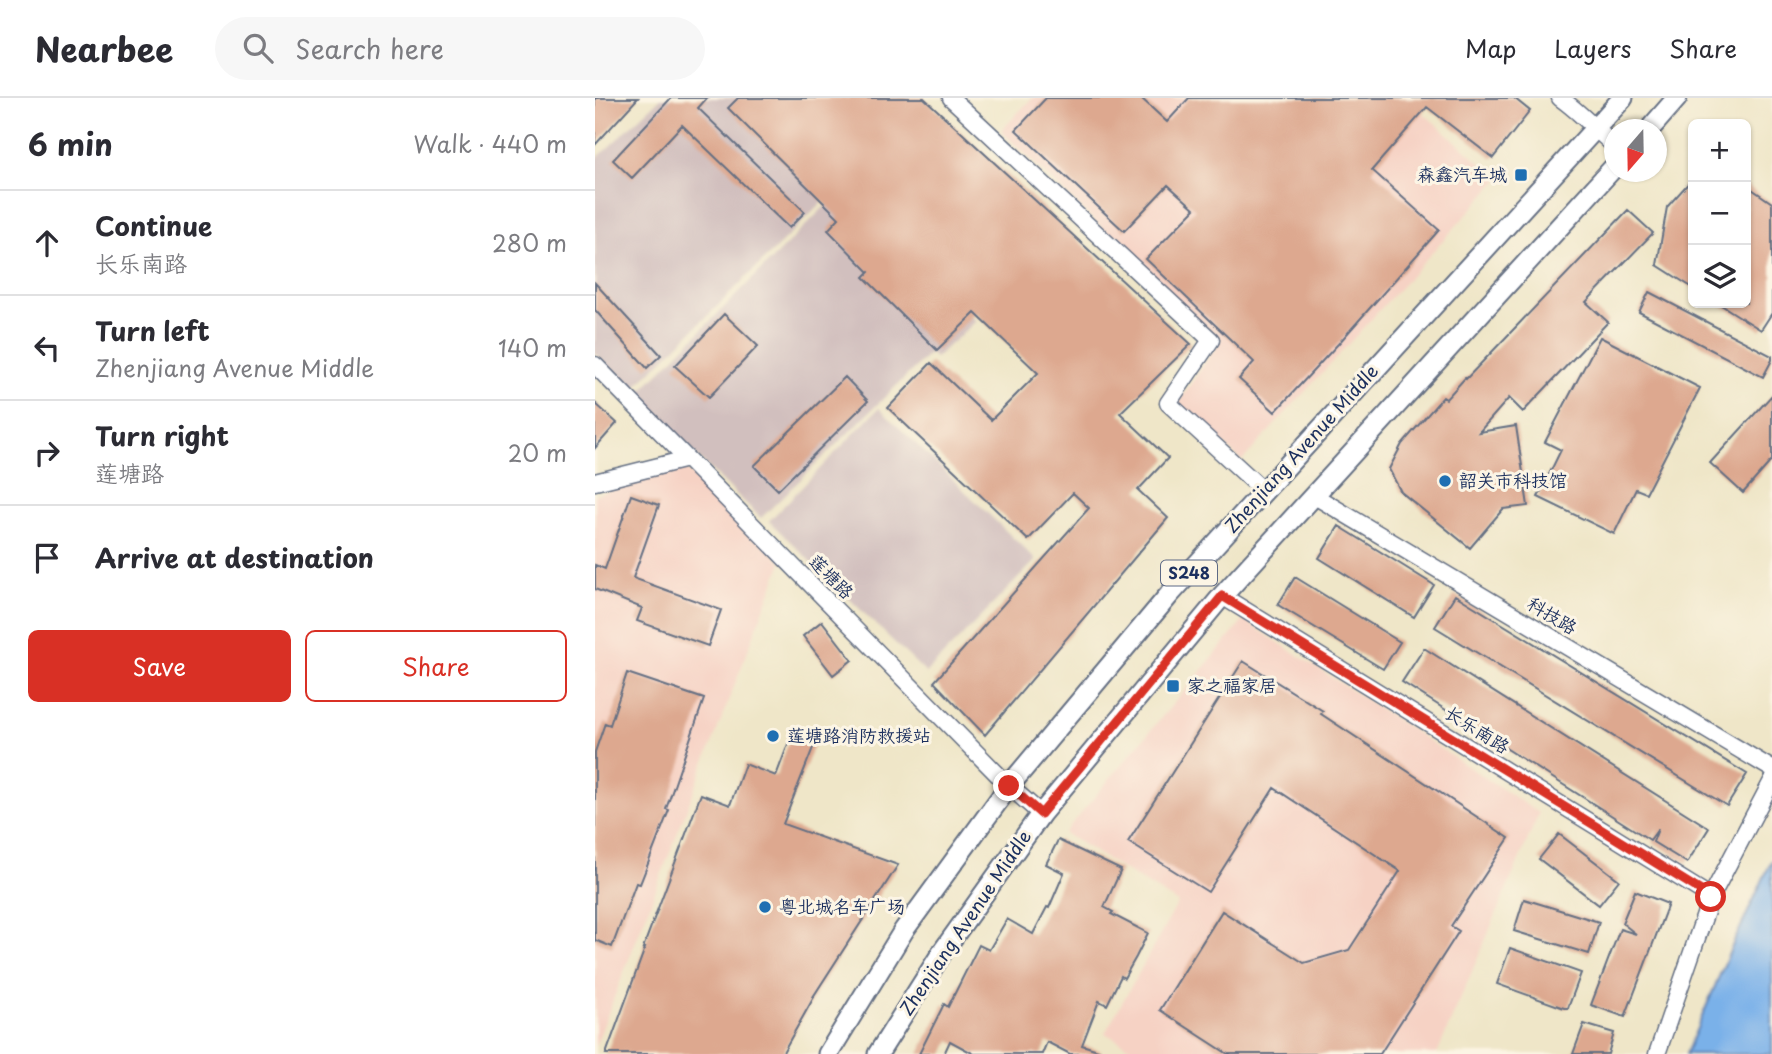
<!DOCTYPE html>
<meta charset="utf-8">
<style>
:root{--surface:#fff;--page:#f7f7f7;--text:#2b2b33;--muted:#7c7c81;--line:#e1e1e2;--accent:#d93025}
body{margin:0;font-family:"Playpen Sans","LXGW WenKai TC",sans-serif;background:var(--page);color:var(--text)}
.controls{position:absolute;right:21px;top:21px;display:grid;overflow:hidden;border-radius:10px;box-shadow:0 2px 5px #0004}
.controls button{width:63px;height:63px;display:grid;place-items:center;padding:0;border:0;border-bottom:2px solid var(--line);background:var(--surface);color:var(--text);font:35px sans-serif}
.compass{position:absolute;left:1009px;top:21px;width:63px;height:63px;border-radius:50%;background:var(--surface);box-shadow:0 2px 5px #0004;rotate:200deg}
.stop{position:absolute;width:21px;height:21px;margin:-16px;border:5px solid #d93025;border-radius:50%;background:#fff}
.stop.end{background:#d93025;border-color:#fff;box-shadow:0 2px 7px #0008}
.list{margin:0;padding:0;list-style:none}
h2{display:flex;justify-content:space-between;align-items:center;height:91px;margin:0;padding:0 28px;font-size:30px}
h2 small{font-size:23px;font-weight:400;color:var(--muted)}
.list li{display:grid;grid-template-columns:46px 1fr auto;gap:21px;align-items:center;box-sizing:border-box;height:105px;padding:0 28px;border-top:2px solid var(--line)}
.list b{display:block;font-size:26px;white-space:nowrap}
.list p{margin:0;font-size:23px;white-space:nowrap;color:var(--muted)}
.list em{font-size:23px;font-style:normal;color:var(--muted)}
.actions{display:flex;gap:14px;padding:21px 28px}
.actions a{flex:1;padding:16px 0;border:2px solid var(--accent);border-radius:10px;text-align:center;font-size:24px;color:var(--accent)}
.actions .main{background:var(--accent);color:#fff}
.icon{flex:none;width:38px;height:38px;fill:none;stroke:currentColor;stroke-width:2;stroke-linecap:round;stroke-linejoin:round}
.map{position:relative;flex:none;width:1177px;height:956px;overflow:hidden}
header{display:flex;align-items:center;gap:42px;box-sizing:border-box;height:98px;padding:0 35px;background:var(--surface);border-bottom:2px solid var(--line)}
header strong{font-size:33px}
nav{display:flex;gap:38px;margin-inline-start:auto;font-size:24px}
.search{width:490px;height:63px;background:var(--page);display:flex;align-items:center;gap:18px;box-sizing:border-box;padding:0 24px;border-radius:38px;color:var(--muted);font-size:26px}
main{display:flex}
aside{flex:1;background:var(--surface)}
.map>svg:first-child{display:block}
</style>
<header>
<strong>Nearbee</strong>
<div class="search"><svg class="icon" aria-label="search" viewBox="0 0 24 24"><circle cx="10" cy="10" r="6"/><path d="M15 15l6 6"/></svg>Search here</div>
<nav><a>Map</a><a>Layers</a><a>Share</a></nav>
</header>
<main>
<aside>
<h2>6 min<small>Walk · 440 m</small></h2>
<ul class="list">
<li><svg class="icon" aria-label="ahead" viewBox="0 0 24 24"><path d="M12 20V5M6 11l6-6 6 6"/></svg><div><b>Continue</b><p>长乐南路</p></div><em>280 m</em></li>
<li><svg class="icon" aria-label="left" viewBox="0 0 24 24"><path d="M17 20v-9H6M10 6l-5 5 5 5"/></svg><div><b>Turn left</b><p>Zhenjiang Avenue Middle</p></div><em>140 m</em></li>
<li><svg class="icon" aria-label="right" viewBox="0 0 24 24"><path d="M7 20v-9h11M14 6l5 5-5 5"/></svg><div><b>Turn right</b><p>莲塘路</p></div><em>20 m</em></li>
<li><svg class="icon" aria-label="arrive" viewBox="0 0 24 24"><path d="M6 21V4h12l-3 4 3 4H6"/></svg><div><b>Arrive at destination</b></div></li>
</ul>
<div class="actions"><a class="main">Save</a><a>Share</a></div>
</aside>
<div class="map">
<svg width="1177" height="956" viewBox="0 0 1177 956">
<rect width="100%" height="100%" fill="#fcf5e5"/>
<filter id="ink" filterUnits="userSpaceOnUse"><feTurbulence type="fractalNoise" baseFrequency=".0143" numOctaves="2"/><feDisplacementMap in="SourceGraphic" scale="14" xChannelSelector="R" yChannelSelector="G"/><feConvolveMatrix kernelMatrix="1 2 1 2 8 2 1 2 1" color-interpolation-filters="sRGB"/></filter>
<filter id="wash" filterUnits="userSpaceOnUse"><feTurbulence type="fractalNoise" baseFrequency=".00686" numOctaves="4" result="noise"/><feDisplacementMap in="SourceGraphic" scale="28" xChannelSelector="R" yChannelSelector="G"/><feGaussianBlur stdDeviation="1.57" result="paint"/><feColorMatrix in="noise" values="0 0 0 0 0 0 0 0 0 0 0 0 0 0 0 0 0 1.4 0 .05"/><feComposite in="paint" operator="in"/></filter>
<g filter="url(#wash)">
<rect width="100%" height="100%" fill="#efe6c8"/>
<path fill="#f6d2c4" d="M 437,0 L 811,0 L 904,81 L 647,363 L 583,305 L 625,243 L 406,33 Z
M 88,368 L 187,464 L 0,949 L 0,397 Z
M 649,522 L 944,715 L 842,956 L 546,956 L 510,935 L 583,805 L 469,735 Z"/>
<path fill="#d1bfbe" d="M 66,0 L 151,0 L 243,89 L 36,293 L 0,255 L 0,62 Z
M 245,93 L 381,223 L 340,260 L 335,255 L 166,420 L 40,299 Z
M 284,310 L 441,462 L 331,575 L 174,423 Z"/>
<path fill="#7ab1e9" stroke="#4a70a4" stroke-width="2" d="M 1177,762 L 1177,956 L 1091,956 L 1138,846 Z"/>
<g id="blocks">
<path fill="#dda88f" d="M 0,0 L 43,0 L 0,47 Z
M 76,0 L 112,0 L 103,10 L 210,114 L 194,130 L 87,27 L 37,80 L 18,62 Z
M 143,0 L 329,0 L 596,246 L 525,315 L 573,360 L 543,392 L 573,420 L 390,637 L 339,584 L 494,410 L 478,395 L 433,442 L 293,310 L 336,265 L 396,322 L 443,275 L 380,215 L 342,252 L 269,179 L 274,174 L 233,132 L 244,120 L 133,10 Z
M 451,0 L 546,0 L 572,24 L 594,0 L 919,0 L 935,13 L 898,60 L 832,9 L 777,72 L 844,132 L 743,246 L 680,314 L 644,281 L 659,264 L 551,161 L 600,111 L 573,87 L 529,133 L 421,32 Z
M 1098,80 L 1098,190 L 1062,167 L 1072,109 Z
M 1151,87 L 1177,105 L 1177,215 L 1166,232 L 1123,205 L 1151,205 Z
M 1033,112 L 1058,135 L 991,204 L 1013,224 L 928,314 L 914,300 L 884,334 L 921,328 L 933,408 L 908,411 L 875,450 L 806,394 L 794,371 L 807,346 L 848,299 L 851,301 L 870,280 L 871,281 Z
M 0,185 L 66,257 L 52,270 L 0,212 Z
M 1054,194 L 1177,258 L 1177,262 L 1168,279 L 1044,214 Z
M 129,216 L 163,248 L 114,299 L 80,268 Z
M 1005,239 L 1105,290 L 1051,395 L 1041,391 L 1019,436 L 943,399 L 966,352 L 950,344 Z
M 250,279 L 273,303 L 183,392 L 159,368 Z
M 1177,297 L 1177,362 L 1148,395 L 1115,365 Z
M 0,305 L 22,325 L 0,350 Z
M 36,397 L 64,407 L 38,480 L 126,512 L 113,548 L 42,523 L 47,510 L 0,491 L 0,467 L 10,471 Z
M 744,428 L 839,487 L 819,519 L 724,460 Z
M 700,479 L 805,544 L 788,571 L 683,507 Z
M 860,497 L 1152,676 L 1132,708 L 840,529 Z
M 227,523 L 257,562 L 238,577 L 208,538 Z
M 829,550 L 1114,730 L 1092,765 L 1058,744 L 1063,731 L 1055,742 L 807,584 Z
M 648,563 L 728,613 L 726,616 L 914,740 L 856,828 L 864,833 L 785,956 L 633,956 L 565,912 L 627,813 L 709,865 L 754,852 L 805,773 L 679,690 L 613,794 L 533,744 Z
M 32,575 L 109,601 L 71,711 L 74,712 L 45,786 L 41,785 L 17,849 L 0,842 L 0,654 L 10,625 L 15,627 Z
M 198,633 L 221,642 L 188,726 L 303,767 L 218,899 L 219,899 L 187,956 L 11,956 L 50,850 L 48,850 L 106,696 L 135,707 L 150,666 L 181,678 Z
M 964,736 L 1024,782 L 1004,807 L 944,761 Z
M 463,742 L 526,772 L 509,809 L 518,814 L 516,816 L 553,835 L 541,859 L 529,880 L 526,878 L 512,907 L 504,903 L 487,947 L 506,953 L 505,956 L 475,956 L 452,944 L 447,956 L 379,956 L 355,943 L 349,956 L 324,956 L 349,906 L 353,909 L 384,847 L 394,852 L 412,821 L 438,836 L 452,809 L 454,810 L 469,775 L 451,766 Z
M 1040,793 L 1073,806 L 1030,919 L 996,907 L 1025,831 L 1041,836 L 1027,825 Z
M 929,801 L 1004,824 L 994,856 L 919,833 Z
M 915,850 L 986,875 L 973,910 L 969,910 L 902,886 Z
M 989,926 L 1019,935 L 1013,956 L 978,956 Z"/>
</g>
</g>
<g filter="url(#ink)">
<use href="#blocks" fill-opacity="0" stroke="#656f83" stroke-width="2"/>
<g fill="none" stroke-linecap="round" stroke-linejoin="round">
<g stroke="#656f83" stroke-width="19">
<path id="minor" d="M 356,0 L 616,242 L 573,305 L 669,393
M 965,0 C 985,14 1001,32 1020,48
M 0,267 L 414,688 L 446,716
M 0,384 L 92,361
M 718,397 L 1177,671
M 627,498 L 1116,799
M 1062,956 L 1116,799 L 1177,683"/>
</g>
<g stroke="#656f83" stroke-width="23">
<path id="major" d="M 1054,32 L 1082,0
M 233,956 L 309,832 L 414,688 L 575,496 L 1028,0
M 283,956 L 348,853 L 446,716 L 627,498 L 1020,68"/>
</g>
<use href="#minor" stroke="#fff" stroke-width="16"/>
<use href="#major" stroke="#fff" stroke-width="19"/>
</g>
</g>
<g fill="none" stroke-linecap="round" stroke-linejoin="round" filter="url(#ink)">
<path stroke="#d93025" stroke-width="9" d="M 414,688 L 446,716 L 627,498 L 1116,799"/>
</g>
<g fill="#1f6fb2" stroke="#fcf5e5" stroke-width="2.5">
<rect x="919" y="70" width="14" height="14" rx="3.5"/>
<circle cx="850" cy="383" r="7"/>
<rect x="571" y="581" width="14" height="14" rx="3.5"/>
<circle cx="178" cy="638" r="7"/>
<circle cx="170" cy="809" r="7"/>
</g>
<g text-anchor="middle" stroke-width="6" stroke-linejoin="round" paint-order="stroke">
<rect fill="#fcf5e5" stroke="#5e6a86" stroke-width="2" x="566" y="462.5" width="56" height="25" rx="5"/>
<g font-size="16" font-weight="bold" fill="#1b2f5e">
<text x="594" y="481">S248</text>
</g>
<g font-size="18" fill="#1b2f5e" stroke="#fcf5e5" text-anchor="start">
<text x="912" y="83" text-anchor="end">森鑫汽车城</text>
<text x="864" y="389">韶关市科技馆</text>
<text x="592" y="594">家之福家居</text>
<text x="192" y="644">莲塘路消防救援站</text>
<text x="184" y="815">粤北城名车广场</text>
</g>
<g font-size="18" fill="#1b2f5e" stroke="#fcf5e5">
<text transform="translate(707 351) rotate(-48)" y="6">Zhenjiang Avenue Middle</text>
<text transform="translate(236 479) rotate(45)" y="6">莲塘路</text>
<text transform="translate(957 518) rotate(31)" y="6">科技路</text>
<text transform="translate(882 632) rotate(32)" y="6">长乐南路</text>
<text transform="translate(371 825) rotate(-56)" y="6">Zhenjiang Avenue Middle</text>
</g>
</g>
</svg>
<div class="controls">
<button>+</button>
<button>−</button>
<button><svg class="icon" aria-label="layers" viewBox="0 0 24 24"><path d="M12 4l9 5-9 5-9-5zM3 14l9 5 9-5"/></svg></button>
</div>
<svg class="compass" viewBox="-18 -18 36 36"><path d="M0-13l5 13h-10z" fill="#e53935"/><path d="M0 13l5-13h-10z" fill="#7c7c81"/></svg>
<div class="stop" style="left:1116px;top:799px"></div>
<div class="stop end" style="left:414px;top:688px"></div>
</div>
</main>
